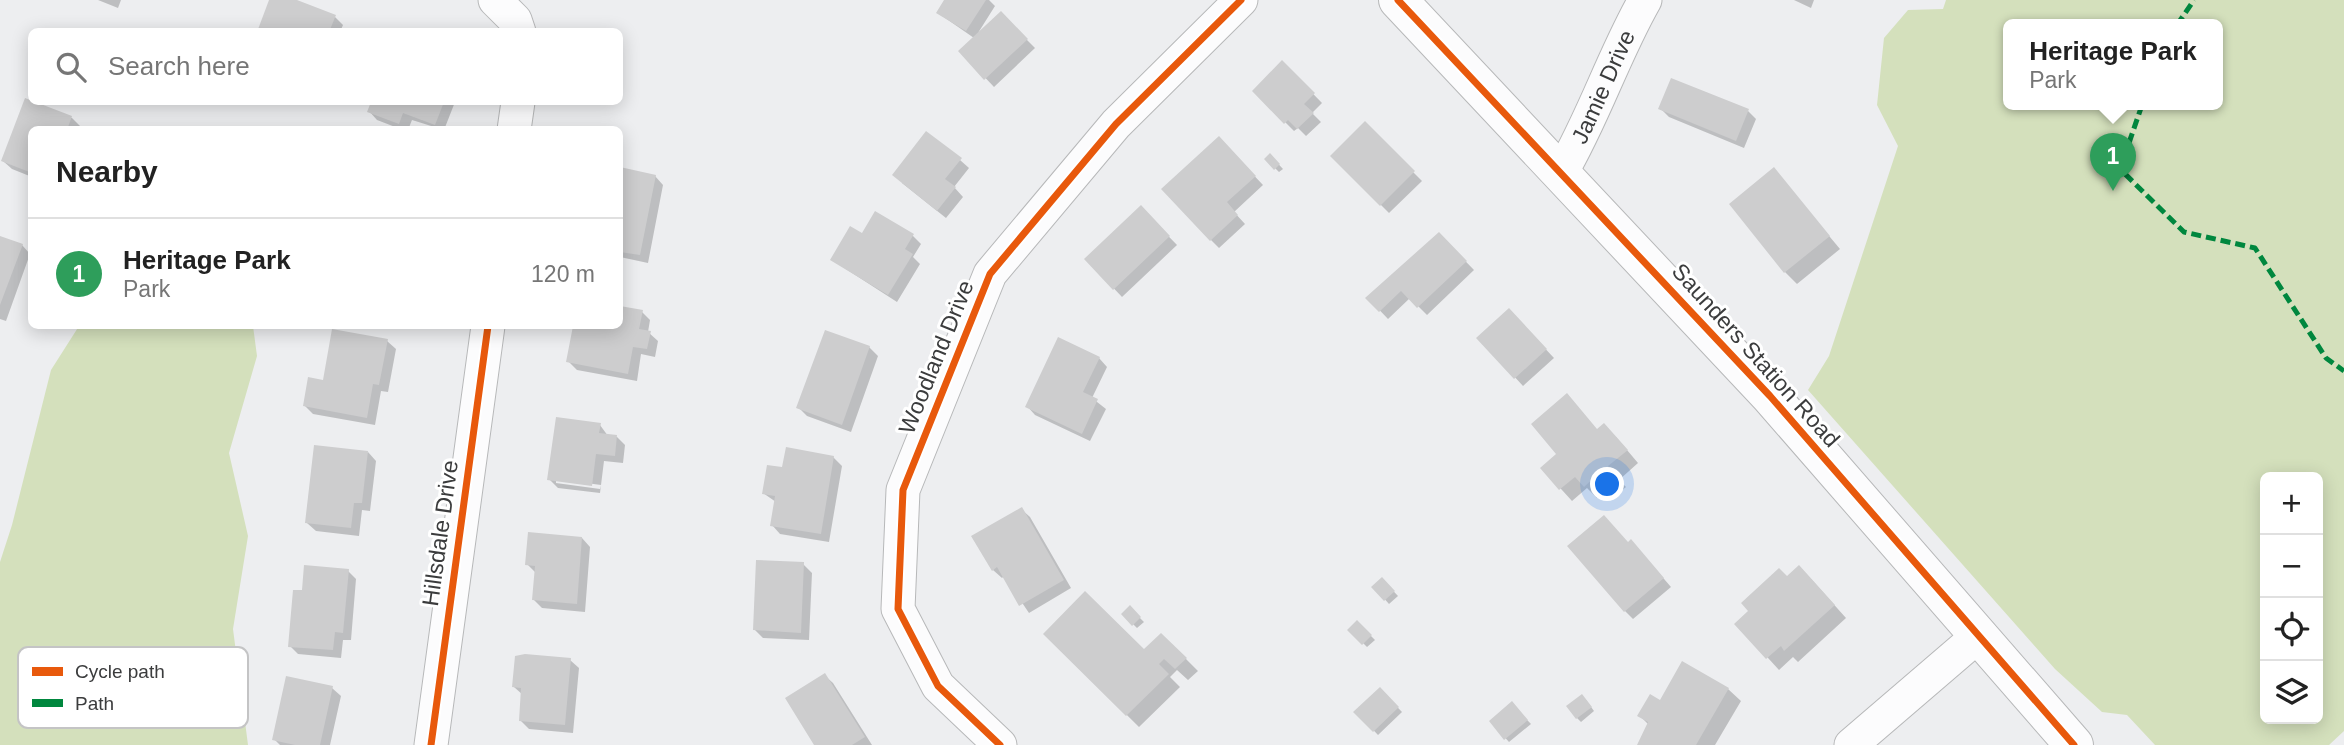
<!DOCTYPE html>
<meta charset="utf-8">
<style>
:root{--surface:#fff;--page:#f6f6f6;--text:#222;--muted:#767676;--line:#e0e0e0;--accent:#797a7c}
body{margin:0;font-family:Arial,sans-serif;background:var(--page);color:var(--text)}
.controls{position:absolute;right:21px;bottom:21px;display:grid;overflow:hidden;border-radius:10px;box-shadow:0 4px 18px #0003}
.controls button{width:63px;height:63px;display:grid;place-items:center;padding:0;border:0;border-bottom:2px solid var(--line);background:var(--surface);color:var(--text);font:35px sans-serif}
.you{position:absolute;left:1608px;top:485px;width:24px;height:24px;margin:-18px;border:5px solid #fff;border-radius:50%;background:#1a73e8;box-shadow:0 0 0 10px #1a73e833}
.badge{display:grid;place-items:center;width:46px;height:46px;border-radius:50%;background:var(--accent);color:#fff;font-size:23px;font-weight:700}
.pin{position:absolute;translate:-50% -58px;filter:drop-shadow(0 2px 4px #0008)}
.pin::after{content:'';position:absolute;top:37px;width:24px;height:21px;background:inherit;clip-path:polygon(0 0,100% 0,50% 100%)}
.popup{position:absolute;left:2003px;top:19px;width:220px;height:91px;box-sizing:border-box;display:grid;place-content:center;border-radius:10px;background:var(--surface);filter:drop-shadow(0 2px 5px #0005);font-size:23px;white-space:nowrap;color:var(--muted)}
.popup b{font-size:26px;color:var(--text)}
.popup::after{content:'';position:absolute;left:50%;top:100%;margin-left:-14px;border:14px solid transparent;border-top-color:var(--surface)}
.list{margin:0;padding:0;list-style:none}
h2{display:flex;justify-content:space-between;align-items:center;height:91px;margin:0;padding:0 28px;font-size:30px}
h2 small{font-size:23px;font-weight:400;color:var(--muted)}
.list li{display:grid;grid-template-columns:46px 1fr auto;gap:21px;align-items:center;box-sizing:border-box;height:112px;padding:0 28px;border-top:2px solid var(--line)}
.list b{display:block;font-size:26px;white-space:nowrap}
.list p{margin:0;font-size:23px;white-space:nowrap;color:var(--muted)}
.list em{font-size:23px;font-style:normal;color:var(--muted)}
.icon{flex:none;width:38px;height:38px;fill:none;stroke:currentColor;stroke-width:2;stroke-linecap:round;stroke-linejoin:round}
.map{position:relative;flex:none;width:2344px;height:745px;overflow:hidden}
.search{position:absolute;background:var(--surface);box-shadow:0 4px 18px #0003;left:28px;top:28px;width:595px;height:77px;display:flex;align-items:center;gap:18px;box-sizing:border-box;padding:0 24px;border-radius:10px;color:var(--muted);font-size:26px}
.panel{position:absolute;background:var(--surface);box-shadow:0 4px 18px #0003;left:28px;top:126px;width:595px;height:203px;border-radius:10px}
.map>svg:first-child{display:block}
</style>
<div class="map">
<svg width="2344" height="745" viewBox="0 0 2344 745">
<rect width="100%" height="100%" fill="#edeef0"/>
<path fill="#d4e0bc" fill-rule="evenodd" d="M 1946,0 L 2344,0 L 2344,731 L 2329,745 L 2155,745 L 2127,715 L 2102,712 L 2055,669 L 1808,390 L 1829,356 L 1898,146 L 1877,105 L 1884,38 L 1908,10 L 1943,9 ZM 2008,25 L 2218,25 L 2218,105 L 2008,105 ZM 2265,477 L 2318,477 L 2318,719 L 2265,719 Z
M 79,326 L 253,326 L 257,356 L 229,453 L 248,536 L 233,629 L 248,745 L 0,745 L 0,562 L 12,525 L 51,370 Z"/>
<path fill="#0003" fill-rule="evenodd" d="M 98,0 L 121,0 L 118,8 Z
M 271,0 L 292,0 L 335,17 L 343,25 L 340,32 L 259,32 Z
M 946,0 L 989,0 L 995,6 L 978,33 L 1001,14 L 1035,48 L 994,87 L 960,51 L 974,38 L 938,13 Z
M 1794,0 L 1814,0 L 1811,8 Z
M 1282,62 L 1322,103 L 1312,113 L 1321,122 L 1306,136 L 1298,128 L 1294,131 L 1254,91 Z
M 26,100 L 72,118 L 80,126 L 79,130 L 32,130 L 32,177 L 12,169 L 3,161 Z
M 372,102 L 455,102 L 444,130 L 412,120 L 408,130 L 403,130 L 377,120 L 369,111 Z
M 1660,108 L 1748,111 L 1756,119 L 1744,148 L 1669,117 Z
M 1365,124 L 1422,181 L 1389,213 L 1332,156 Z
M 1227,147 L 1263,185 L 1234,212 L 1245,224 L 1219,248 L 1211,240 Z
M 1270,155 L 1283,169 L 1279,172 L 1266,159 Z
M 960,160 L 969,168 L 954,187 L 963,197 L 946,218 L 902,183 Z
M 620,169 L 655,176 L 663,185 L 648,263 L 620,257 Z
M 1774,170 L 1840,249 L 1797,284 L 1785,272 Z
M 1141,208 L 1177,245 L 1122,297 L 1086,259 Z
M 1439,234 L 1474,270 L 1427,315 L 1410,298 L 1388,319 L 1368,298 Z
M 862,236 L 913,236 L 921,244 L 913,257 L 920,264 L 897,302 L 832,260 Z
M 0,237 L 22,245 L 30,254 L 6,321 L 0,319 Z
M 620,308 L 642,312 L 650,320 L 648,332 L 658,341 L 655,357 L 641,354 L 637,381 L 577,370 L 568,361 L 575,326 L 620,326 Z
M 1509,310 L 1554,358 L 1523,386 L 1479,338 Z
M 387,341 L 396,349 L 388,392 L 381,391 L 375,425 L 313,414 L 305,406 L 324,382 Z
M 869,347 L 878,356 L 851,432 L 807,416 L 799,408 Z
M 1099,358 L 1107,367 L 1092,398 L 1106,409 L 1090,441 L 1035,415 L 1027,406 Z
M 600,425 L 608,436 L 617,437 L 625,445 L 623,463 L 604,461 L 600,493 L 558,488 L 549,479 ZM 556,479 L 601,485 L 600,489 L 556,483 Z
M 1598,430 L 1616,437 L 1638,463 L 1619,480 L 1626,487 L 1616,495 L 1609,488 L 1597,498 L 1587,488 L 1572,501 L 1542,468 Z
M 368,452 L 376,461 L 370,511 L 362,510 L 359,536 L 316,531 L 307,523 Z
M 833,457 L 842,466 L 829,542 L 780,534 L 772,525 L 776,502 L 763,493 L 784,469 Z
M 1021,509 L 1030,517 L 1071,588 L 1029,613 L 1004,576 L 1002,578 L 993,570 Z
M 582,538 L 590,547 L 585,612 L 542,608 L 534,600 L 536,573 L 527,564 Z
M 1628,544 L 1639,550 L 1671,587 L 1633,619 L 1625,611 Z
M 803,564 L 812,573 L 809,640 L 763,638 L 754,629 Z
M 348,571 L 356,579 L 351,640 L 343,640 L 341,658 L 298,654 L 290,646 L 303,592 Z
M 1787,578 L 1811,579 L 1846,618 L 1798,662 L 1793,657 L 1779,670 L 1737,624 Z
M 1382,579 L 1398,596 L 1389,604 L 1374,587 Z
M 1130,608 L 1144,622 L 1137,628 L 1123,614 Z
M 1357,622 L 1375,640 L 1367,647 L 1350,630 Z
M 1045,634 L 1186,659 L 1198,671 L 1188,680 L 1177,670 L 1170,677 L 1180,687 L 1139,727 Z
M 570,660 L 579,668 L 573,733 L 529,729 L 521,721 L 523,695 L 514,687 Z
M 1683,663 L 1728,689 L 1741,701 L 1715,745 L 1639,745 L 1649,725 L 1640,716 L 1660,702 Z
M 824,675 L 833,683 L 872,745 L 816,745 Z
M 332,688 L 341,696 L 330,745 L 280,745 L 274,739 Z
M 1380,689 L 1402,712 L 1378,735 L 1356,712 Z
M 1586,700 L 1594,711 L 1581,722 L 1577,718 Z
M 1512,704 L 1531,724 L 1509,742 L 1491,722 Z"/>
<path fill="#cdcdce" d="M 269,0 L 297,0 L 336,15 L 329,32 L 257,32 Z
M 944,0 L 986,0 L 966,31 L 936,13 Z
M 1001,11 L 1028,39 L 984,80 L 958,51 Z
M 1282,60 L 1315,93 L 1304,104 L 1314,113 L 1297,129 L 1288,120 L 1284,124 L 1252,91 Z
M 1671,78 L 1749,109 L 1736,141 L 1658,109 Z
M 25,98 L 72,116 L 67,130 L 32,130 L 32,173 L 1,161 Z
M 371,102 L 444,102 L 435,125 L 403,113 L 399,124 L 367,112 Z
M 1365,121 L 1415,171 L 1380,206 L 1330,156 Z
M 926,131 L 962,158 L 945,179 L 956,187 L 937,211 L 892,175 Z
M 1219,136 L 1256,176 L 1227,202 L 1238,215 L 1210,241 L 1161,189 Z
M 1270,153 L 1280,164 L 1274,170 L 1264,159 Z
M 620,167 L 656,175 L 640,255 L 620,252 Z
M 1774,167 L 1830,236 L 1784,273 L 1729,204 Z
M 1141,205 L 1170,236 L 1113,290 L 1084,259 Z
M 875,211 L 914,234 L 905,249 L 913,254 L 888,295 L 830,260 L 850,226 L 862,233 Z
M 1439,232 L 1467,261 L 1417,308 L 1401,291 L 1379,312 L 1365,298 Z
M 0,236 L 23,244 L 0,305 Z
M 620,306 L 643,310 L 639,329 L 651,331 L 647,349 L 633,347 L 628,374 L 566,362 L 573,326 L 620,326 Z
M 1509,308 L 1547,349 L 1514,379 L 1476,338 Z
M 332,329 L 388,339 L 379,385 L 373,384 L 367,418 L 303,406 L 308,377 L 323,380 Z
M 825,330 L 870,346 L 842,425 L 796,408 Z
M 1058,337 L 1100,357 L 1083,392 L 1098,399 L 1082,434 L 1025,407 Z
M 1567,393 L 1597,429 L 1604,423 L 1628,450 L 1608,466 L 1615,474 L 1603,484 L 1596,476 L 1584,487 L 1575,477 L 1559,490 L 1540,468 L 1556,454 L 1531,424 Z
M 556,417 L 601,423 L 599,433 L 617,435 L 615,456 L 596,454 L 592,486 L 547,480 Z
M 314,445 L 368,451 L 362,503 L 354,503 L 351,528 L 305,523 Z
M 786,447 L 834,456 L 821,534 L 770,526 L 775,496 L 762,494 L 767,465 L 782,467 Z
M 1022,507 L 1064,580 L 1019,606 L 997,567 L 992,571 L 971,536 Z
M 1604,515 L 1628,542 L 1631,539 L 1664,578 L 1624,612 L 1567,546 Z
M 528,532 L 582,537 L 577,604 L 532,600 L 535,566 L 525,565 Z
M 756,560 L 804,562 L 801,633 L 753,630 Z
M 304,565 L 349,569 L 343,633 L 335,632 L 333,650 L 288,647 L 293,590 L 302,590 Z
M 1799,565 L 1835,605 L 1784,651 L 1781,646 L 1766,659 L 1734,624 L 1748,611 L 1741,603 L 1779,568 L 1787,576 Z
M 1382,577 L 1395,591 L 1384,601 L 1371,587 Z
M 1085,591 L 1144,649 L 1161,633 L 1187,658 L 1175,669 L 1164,659 L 1159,664 L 1169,674 L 1126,716 L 1043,634 Z
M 1130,605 L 1141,617 L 1132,626 L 1121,614 Z
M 1357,620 L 1372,635 L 1362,645 L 1347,630 Z
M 525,654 L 571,658 L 565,725 L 519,721 L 521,688 L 512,687 L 515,656 Z
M 1682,661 L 1729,688 L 1696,745 L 1637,745 L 1648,722 L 1637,716 L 1650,694 L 1660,700 Z
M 825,673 L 865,737 L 852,745 L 814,745 L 785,698 Z
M 286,676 L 333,686 L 320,745 L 295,745 L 272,740 Z
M 1380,687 L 1399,707 L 1373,732 L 1353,712 Z
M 1582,694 L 1592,707 L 1576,719 L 1566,706 Z
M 1512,701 L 1528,720 L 1504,740 L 1489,721 Z"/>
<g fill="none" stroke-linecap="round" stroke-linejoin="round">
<g stroke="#b7b8b9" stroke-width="35">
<g id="street">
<path d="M 495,0 L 515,20 L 519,32"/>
<path d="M 514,130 L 518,102"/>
<path id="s1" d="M 1561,173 C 1594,117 1613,56 1645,0"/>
<path d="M 431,745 L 488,326"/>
<path d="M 1000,745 L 938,686 L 898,609 L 903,490 L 990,274 L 1116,124 L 1241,0"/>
<path d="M 1851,745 L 1978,636"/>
</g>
</g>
<g stroke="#b7b8b9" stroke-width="40">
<path id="secondary" d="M 1398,0 L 1770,396 L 2074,745"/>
</g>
<use href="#street" stroke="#fcfcfd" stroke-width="33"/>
<use href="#secondary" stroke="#fcfcfd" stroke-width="38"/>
<path stroke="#00873e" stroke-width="5" stroke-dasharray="10 5" stroke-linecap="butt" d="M 2177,25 L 2194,0
M 2142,105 L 2120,169 L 2184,232 L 2255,248 L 2326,358 L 2344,371"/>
<g stroke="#fff" stroke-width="11">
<path id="cycleway" d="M 1398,0 L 1770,396 L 2074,745
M 431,745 L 488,326
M 1000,745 L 938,686 L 898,609 L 903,490 L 990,274 L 1116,124 L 1241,0"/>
</g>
<use href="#cycleway" stroke="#e8590c" stroke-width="7"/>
</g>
<g text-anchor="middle" stroke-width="6" stroke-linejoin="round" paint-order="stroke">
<g font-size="23" fill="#3b3c3d" stroke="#fff">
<text dy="8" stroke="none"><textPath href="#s1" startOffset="96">Jamie Drive</textPath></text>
<text transform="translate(1756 355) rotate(48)" y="8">Saunders Station Road</text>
<text transform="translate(936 357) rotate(-68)" y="8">Woodland Drive</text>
<text transform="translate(440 533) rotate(-82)" y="8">Hillsdale Drive</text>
</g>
</g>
<rect x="18" y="647" width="230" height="81" rx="10" fill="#fff" stroke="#c4c4c5" stroke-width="2"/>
<rect x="32" y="667" width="31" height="9" fill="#e8590c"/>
<rect x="32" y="699" width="31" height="8" fill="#00873e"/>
<g font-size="19" fill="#3b3c3d">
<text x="75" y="678">Cycle path</text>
<text x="75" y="710">Path</text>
</g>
</svg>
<div class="controls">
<button>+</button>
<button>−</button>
<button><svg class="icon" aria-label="locate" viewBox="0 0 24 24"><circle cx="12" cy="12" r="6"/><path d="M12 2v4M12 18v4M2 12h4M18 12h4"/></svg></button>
<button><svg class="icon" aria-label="layers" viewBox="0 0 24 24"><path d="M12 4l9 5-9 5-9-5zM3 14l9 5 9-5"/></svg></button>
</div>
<div class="you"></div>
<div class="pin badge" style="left:2113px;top:191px;background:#2e9e5b">1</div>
<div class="popup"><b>Heritage Park</b>Park</div>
<div class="search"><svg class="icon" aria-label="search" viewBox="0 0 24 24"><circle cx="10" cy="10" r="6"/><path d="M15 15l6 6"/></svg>Search here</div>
<section class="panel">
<h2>Nearby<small></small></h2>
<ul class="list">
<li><span class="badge" style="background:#2e9e5b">1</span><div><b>Heritage Park</b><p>Park</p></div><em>120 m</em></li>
</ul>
</section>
</div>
